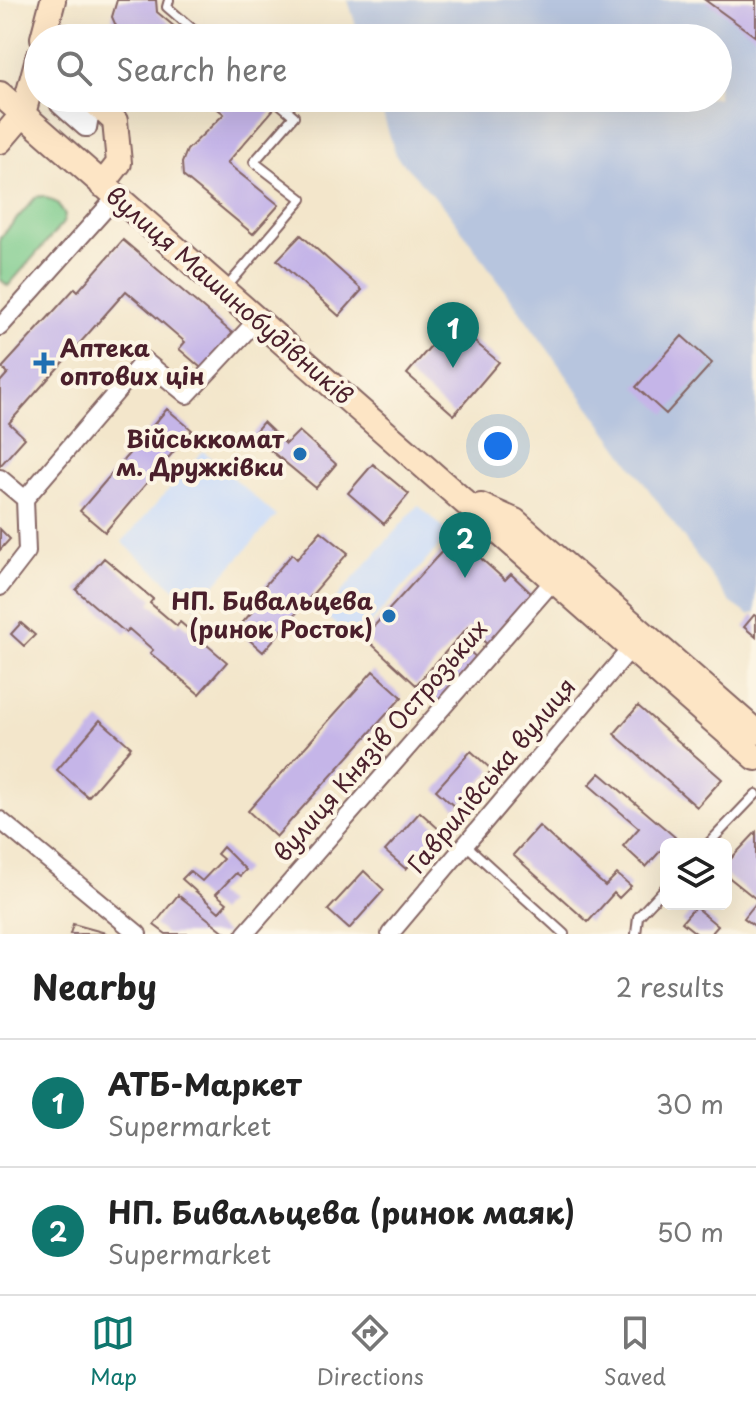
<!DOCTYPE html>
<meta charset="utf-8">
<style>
:root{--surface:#fff;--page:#f6f6f6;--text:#222;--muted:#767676;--line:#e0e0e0;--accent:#0f766e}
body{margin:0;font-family:"Playpen Sans",sans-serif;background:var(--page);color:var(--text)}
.controls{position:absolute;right:24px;bottom:24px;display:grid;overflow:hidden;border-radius:12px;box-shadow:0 8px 32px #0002}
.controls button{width:72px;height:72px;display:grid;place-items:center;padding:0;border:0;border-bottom:2px solid var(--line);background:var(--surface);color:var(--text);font:40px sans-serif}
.you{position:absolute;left:498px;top:446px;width:28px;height:28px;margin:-20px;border:6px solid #fff;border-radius:50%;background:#1a73e8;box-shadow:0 0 0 12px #1a73e833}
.badge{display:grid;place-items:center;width:52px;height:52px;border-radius:50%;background:var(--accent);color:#fff;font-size:26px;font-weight:700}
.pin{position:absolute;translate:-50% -66px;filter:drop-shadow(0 2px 4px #0008)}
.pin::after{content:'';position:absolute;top:42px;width:28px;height:24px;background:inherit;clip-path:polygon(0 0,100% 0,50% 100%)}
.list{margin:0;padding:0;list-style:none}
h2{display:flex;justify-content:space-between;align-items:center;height:104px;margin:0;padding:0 32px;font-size:34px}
h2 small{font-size:26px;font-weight:400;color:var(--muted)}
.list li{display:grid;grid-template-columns:52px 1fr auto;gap:24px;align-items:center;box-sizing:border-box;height:128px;padding:0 32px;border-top:2px solid var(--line)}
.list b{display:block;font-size:30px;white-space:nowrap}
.list p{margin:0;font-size:26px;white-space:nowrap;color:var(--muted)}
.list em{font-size:26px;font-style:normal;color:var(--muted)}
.icon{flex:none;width:44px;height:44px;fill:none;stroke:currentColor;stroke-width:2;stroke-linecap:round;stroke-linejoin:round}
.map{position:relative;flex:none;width:756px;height:934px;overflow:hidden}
.search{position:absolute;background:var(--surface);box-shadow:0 8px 32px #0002;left:24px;right:24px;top:24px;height:88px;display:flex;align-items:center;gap:20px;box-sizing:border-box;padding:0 28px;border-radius:44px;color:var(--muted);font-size:30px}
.sheet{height:360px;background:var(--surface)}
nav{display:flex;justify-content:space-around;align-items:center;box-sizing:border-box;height:112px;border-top:2px solid var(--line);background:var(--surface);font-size:22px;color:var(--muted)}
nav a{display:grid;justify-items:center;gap:4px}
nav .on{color:var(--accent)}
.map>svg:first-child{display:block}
</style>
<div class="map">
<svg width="756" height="934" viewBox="0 0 756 934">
<rect width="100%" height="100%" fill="#fcf5e5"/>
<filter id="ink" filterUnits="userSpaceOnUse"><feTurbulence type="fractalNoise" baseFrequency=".0125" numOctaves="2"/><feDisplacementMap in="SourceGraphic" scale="16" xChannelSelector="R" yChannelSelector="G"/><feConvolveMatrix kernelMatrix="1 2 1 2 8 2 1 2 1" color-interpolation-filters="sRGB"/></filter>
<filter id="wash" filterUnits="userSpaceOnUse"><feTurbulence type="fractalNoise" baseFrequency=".006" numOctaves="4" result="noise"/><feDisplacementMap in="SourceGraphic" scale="32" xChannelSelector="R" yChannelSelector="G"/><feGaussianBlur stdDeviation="1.8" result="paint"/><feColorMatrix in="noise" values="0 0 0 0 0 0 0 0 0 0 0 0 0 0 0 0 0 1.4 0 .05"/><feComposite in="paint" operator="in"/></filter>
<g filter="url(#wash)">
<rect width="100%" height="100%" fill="#f3e6cb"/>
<path fill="#cadcf9" d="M 203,451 L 276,516 L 195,607 L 122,542 Z
M 418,505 L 450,534 L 355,641 L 323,613 Z"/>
<path fill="#b7c5de" d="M 348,0 L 756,0 L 756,614 L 754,613 L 749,615 L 730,602 L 447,210 L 396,156 L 378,98 L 718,98 L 718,38 L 360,38 Z"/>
<path fill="#7bcb8c" stroke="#62755c" stroke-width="2" d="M 43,196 L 57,203 L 65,215 L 63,223 L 8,286 L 0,279 L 0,238 L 36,197 Z"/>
<g id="blocks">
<path fill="#c5b5e8" d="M 117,0 L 156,0 L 157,12 L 188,38 L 125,38 L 119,33 L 112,17 Z
M 705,0 L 756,0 L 756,37 Z
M 204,98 L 260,98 L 274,109 L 227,163 L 279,205 L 253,234 L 183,176 L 182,163 L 187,150 L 224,114 Z
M 301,235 L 362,290 L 339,316 L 277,260 Z
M 123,240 L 237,337 L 207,373 L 179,349 L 185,342 L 126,291 L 9,423 L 25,438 L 0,466 L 0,382 L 8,373 L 2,368 L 75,288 L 78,291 Z
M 451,322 L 499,362 L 454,415 L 407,374 Z
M 682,336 L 712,363 L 666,414 L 636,387 Z
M 167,409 L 192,430 L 105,532 L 80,511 Z
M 263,422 L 286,444 L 299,431 L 336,464 L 316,488 L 252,435 Z
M 373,464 L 409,494 L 384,524 L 348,493 Z
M 0,529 L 10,539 L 0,550 Z
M 321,531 L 348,553 L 263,652 L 237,629 L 265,597 L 259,592 L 292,554 L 297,559 Z
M 456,536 L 505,580 L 511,574 L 533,595 L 488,645 L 468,627 L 416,685 L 364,637 Z
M 104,558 L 153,599 L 150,603 L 177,626 L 180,622 L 227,662 L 199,694 L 150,653 L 153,650 L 129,629 L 126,633 L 76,590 Z
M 754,615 L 756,616 L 756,637 L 744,627 Z
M 21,623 L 35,635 L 24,646 L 11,634 Z
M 467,649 L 479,660 L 438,707 L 426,697 Z
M 373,671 L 402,697 L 276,837 L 248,811 Z
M 638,706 L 722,779 L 697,807 L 614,734 Z
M 100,720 L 131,747 L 88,797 L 57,770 Z
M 471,751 L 492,770 L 456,808 L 436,790 Z
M 600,773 L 675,837 L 669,844 L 666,844 L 666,847 L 664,849 L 663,848 L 646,867 L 623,846 L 639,828 L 589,785 Z
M 420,812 L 441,831 L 406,869 L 385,851 Z
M 539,826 L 605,886 L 617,874 L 631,886 L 619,898 L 614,893 L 588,922 L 513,855 Z
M 756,832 L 756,899 L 726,875 L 726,864 Z
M 223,847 L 246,870 L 240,876 L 236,873 L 216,894 L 227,903 L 219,912 L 182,879 L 190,871 L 202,881 L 223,859 L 217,854 Z
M 364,871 L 384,890 L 349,929 L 328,910 Z
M 178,895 L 227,934 L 166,934 L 154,925 Z
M 756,903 L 756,927 L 744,918 Z
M 695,907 L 718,926 L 711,934 L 697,934 L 682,922 Z
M 73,924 L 106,933 L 106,934 L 70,934 Z"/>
</g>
</g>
<g filter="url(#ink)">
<use href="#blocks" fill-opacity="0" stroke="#856563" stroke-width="2"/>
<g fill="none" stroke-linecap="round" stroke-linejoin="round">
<g stroke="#856563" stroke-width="12">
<path id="lane" d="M 169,0 L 167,7 L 203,38
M 226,288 L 302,199 L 254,162 L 294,116 L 273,98
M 465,844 L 564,934
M 708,844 L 756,794
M 636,934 L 638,917 L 666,887"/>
</g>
<g stroke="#856563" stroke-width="20">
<path id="street" d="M 60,99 L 63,99 L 89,122 L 88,128 L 85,128 L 59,105 Z
M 0,327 L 116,197
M 0,478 L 25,499
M 0,587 L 27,552 L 25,499 L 144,360 L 187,395 L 257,320
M 0,820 L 138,934
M 245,934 L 554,580
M 390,934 L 631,648"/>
</g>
<g stroke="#856563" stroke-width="28">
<path id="secondary" d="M 43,38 L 53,0
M 0,94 L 756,758
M 90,98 L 115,121 L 119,163 L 102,185
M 0,141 L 23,114 L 38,58
M 481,506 L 515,521 L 756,732"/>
</g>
<use href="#lane" stroke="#fff" stroke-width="8"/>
<use href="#street" stroke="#fff" stroke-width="16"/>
<use href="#secondary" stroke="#fde5c5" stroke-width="24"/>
</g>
</g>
<g fill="#1f6fb2" stroke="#fcf5e5" stroke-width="3">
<path d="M40 351h8v8h8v8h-8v8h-8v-8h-8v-8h8z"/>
<circle cx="300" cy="454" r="8"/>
<circle cx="389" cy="616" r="8"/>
</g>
<g text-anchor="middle" stroke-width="8" stroke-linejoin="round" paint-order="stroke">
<g font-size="24" fill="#4a1f2b" stroke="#fcf5e5">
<text transform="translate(229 296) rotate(41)" y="8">вулиця Машинобудівників</text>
<text transform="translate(381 741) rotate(-49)" y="8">вулиця Князів Острозьких</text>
<text transform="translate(492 776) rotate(-50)" y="8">Гаврилівська вулиця</text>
</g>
<g font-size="24" font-weight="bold" fill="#4a1f2b" stroke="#fcf5e5" text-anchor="end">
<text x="60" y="357" text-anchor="start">Аптека<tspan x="60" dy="28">оптових цін</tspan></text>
<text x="284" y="448">Військкомат<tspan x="284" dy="28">м. Дружківки</tspan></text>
<text x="373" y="610">НП. Бивальцева<tspan x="373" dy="28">(ринок Росток)</tspan></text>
</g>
</g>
</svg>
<div class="controls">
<button><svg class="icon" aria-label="layers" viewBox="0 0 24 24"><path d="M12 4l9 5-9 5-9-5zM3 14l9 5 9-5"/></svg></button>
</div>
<div class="you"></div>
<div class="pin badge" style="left:453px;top:368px">1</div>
<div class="pin badge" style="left:465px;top:578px">2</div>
<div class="search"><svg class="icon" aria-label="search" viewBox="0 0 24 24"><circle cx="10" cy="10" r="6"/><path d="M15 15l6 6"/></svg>Search here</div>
</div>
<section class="sheet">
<h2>Nearby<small>2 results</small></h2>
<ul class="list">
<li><span class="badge">1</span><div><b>АТБ-Маркет</b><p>Supermarket</p></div><em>30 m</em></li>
<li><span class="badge">2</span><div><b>НП. Бивальцева (ринок маяк)</b><p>Supermarket</p></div><em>50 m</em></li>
</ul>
</section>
<nav>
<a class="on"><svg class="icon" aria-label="map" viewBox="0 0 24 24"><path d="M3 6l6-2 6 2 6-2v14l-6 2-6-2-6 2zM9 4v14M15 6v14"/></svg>Map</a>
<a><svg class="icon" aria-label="directions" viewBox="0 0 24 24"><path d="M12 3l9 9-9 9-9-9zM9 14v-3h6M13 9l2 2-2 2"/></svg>Directions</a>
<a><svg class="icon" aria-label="saved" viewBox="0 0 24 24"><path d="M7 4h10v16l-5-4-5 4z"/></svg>Saved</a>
</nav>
